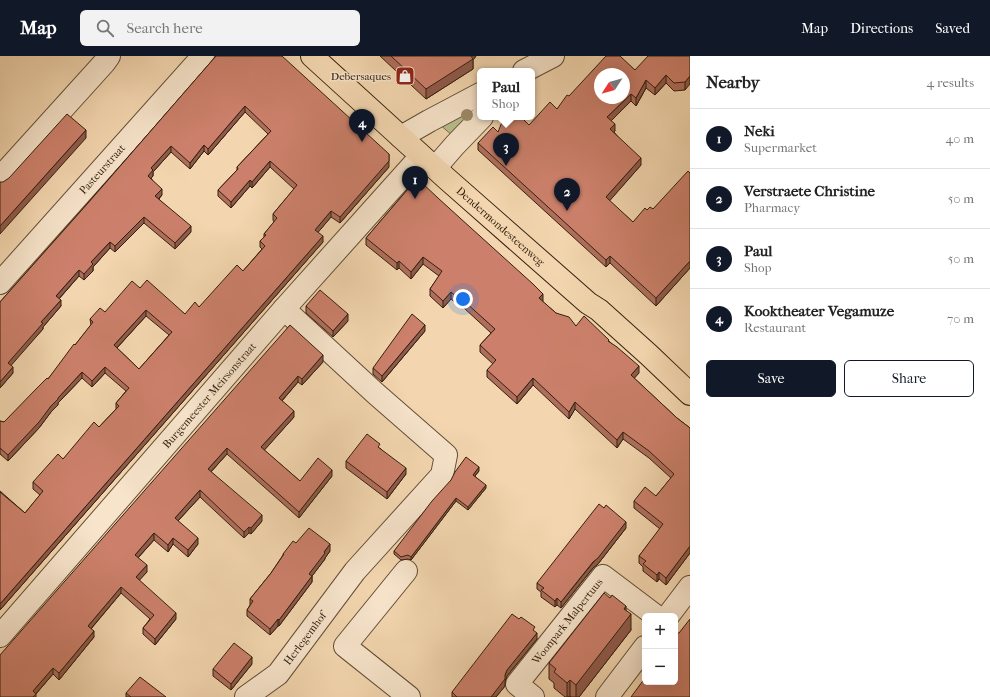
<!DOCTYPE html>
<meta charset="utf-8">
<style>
:root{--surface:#fff;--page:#f2f2f2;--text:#222;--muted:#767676;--line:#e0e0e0;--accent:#111827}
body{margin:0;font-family:"IM FELL French Canon",serif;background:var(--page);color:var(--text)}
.controls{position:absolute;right:12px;bottom:12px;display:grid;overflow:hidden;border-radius:6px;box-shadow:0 4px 16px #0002}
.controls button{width:36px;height:36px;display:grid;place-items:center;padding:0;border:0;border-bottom:1px solid var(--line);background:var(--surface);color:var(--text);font:20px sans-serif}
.compass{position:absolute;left:594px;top:12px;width:36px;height:36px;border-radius:50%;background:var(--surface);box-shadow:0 4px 16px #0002;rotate:234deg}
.you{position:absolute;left:463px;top:243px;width:14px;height:14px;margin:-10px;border:3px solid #fff;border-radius:50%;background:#1a73e8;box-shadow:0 0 0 6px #1a73e833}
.badge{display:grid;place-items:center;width:26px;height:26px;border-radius:50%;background:var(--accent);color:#fff;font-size:13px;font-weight:700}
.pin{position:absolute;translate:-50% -33px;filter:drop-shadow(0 1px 2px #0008)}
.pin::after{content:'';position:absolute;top:21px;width:14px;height:12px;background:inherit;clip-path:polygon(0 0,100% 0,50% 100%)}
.popup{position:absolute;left:477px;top:12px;width:58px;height:52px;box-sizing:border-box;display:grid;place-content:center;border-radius:6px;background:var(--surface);filter:drop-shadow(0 1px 3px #0005);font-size:13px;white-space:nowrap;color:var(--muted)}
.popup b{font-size:15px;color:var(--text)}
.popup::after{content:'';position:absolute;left:50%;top:100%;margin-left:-8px;border:8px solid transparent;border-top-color:var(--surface)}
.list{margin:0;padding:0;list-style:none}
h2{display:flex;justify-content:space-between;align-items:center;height:52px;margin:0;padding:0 16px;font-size:17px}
h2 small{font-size:13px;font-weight:400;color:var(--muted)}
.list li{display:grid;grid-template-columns:26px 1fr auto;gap:12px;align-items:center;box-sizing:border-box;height:60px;padding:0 16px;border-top:1px solid var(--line)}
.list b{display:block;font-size:15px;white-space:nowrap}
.list p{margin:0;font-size:13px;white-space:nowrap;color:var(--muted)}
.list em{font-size:13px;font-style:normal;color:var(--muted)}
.actions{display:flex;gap:8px;padding:12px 16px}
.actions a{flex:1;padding:9px 0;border:1px solid var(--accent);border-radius:6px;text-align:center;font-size:14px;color:var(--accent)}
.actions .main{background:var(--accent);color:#fff}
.icon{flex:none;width:22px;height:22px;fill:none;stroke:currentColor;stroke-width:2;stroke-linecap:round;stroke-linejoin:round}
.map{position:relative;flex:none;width:690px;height:641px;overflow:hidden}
header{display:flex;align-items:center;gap:24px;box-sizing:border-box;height:56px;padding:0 20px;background:var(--accent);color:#fff}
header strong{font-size:19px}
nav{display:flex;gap:22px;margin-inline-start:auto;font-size:14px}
.search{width:280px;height:36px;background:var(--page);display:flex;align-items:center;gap:10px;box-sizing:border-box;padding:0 14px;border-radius:6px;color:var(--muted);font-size:15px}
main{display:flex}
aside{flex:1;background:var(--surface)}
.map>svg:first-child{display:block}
</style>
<header>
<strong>Map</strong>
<div class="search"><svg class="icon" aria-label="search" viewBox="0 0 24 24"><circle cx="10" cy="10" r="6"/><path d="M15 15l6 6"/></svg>Search here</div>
<nav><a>Map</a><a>Directions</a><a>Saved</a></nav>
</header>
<main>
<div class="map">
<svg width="690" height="641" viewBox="0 0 690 641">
<rect width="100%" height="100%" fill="#f3d6af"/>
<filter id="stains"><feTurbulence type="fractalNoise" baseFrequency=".005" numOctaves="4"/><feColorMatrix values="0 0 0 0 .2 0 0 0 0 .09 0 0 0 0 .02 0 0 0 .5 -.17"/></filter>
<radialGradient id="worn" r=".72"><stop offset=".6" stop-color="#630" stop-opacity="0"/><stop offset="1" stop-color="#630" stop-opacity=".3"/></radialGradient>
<path fill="#b8be8c" stroke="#756f4d" d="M 475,49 L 480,56 L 454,81 L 438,67 Z"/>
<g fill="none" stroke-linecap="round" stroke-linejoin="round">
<g stroke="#624e36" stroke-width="24">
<g id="minor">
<path d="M 524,15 L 553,0"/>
<path d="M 401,81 L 429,65 L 480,38"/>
<path d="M 435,112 L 455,89 L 482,61"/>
<path d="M 0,122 L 104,7 L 109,0"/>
<path id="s1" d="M 0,227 L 203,0"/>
<path d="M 406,515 L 345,590 L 409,641"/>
<path d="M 668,560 L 690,531"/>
<path id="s2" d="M 0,580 L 284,253 L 421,100"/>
<path id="s3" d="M 246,641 L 278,618 L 355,515 L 442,419 L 446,399 L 375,337 L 284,253"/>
<path id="s4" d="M 533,641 L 517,628 L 603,520 L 656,560"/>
<path d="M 607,641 L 645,591"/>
</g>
</g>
<g stroke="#32200e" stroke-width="24">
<g id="major">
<path id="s5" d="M 312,0 L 447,123 L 588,247 L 599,254 L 649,299 L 690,338"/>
</g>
</g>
<use href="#minor" stroke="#f7e4cb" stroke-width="22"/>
<use href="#major" stroke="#f3d6af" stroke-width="22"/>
</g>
<circle fill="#9c8868" cx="467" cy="59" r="6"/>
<path fill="#af6e5c" stroke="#32200e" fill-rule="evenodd" d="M 216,0 L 389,111 L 340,167 L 331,161 L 318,176 L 323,186 L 0,554 L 0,435 L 25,457 L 40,439 L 33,433 L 33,426 L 63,403 L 99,371 L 116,353 L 116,347 L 126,335 L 105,317 L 92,331 L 82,322 L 58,347 L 58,349 L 51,356 L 39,372 L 8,405 L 0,398 L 0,365 L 4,366 L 48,323 L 91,269 L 90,263 L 105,256 L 140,232 L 185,258 L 199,251 L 243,215 L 262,193 L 260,191 L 260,185 L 264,181 L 264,178 L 274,166 L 273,164 L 273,158 L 294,133 L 270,111 L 252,132 L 250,130 L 231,152 L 218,140 L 218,134 L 237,114 L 237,111 L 268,78 L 245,56 L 208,99 L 204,95 L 190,113 L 171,96 L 153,116 L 153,120 L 151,122 L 162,139 L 159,143 L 191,176 L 175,193 L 144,167 L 115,196 L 110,192 L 93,211 L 93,215 L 84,224 L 79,220 L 59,243 L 61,250 L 43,271 L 43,273 L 10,309 L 13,317 L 0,332 L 0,246 L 88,147 ZM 146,260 L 169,279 L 139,313 L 117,292 Z
M 380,0 L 476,0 L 473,4 L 473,13 L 426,43 Z
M 690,0 L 685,34 L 674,35 L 666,27 L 655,39 L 646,32 L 636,50 L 631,45 L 611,65 L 615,75 L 614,76 L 641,109 L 609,145 L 633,166 L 647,154 L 653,153 L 690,117 L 690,212 L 656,250 L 610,207 L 606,211 L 478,94 L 478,87 L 498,76 L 529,69 L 557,53 L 569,40 L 635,14 Z
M 414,126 L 543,245 L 543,246 L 556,257 L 576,270 L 609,285 L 639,317 L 634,322 L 677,362 L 690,372 L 690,497 L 666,529 L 659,523 L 657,526 L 643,515 L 643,511 L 639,507 L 639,500 L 660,473 L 634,452 L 634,445 L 656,440 L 671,422 L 649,402 L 623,383 L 617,392 L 575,353 L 569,363 L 533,329 L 517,348 L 487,321 L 487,314 L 493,308 L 480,296 L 480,289 L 491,277 L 464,252 L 463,253 L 451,243 L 443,252 L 430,240 L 430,233 L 439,220 L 423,208 L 411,223 L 399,212 L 397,214 L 366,189 L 366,182 Z
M 306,250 L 348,265 L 333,281 L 306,257 Z
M 290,269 L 323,306 L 302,329 L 298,326 L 282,345 L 294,361 L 264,394 L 300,425 L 332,420 L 299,462 L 227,398 L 211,416 L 262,465 L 251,478 L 249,477 L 244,482 L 200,441 L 178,465 L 198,488 L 188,501 L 173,488 L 168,496 L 154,484 L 138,502 L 147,516 L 139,524 L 176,563 L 155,589 L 143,578 L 143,572 L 150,563 L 121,537 L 91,573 L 94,581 L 59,624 L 53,618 L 36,638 L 36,641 L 0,641 Z
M 425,275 L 382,326 L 373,318 L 373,312 Z
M 380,392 L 406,418 L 387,443 L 346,412 L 346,405 Z
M 479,415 L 475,420 L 486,432 L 468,454 L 456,445 L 411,504 L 408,503 L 401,504 L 394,498 L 394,495 Z
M 626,472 L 598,508 L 593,512 L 561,552 L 557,549 L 555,551 L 541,541 L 541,536 L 537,533 L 537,527 Z
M 296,487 L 330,495 L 325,502 L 325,503 L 312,520 L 312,526 L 279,570 L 278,570 L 270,579 L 247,560 L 247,554 L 250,549 L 250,543 L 271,517 L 283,499 L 283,498 Z
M 626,554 L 631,574 L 579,641 L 571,641 L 570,640 L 568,641 L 565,641 L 554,632 L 554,627 L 549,623 L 549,607 Z
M 535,576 L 537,583 L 507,620 L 505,625 L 505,630 L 496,641 L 452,641 L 452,636 Z
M 252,608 L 231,634 L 213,620 L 213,613 Z
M 126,637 L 166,641 L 126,641 Z"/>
<path fill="#8f5a4b" stroke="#32200e" d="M 470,0 L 476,0 L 473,4 L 473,13 L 426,43 L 426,33 Z
M 666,19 L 666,27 L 655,39 L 655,32 Z
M 690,20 L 690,28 L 685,34 L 685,26 Z
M 646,24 L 646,32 L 636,50 L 636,42 Z
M 631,38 L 631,45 L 607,69 L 607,61 Z
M 245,50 L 245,56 L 208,99 L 208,93 Z
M 615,68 L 615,75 L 610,80 L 610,73 Z
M 86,74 L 86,82 L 0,178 L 0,170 Z
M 204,89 L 204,95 L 190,113 L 190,107 Z
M 171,90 L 171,96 L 153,116 L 153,120 L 148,126 L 148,120 L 151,112 Z
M 389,98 L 389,111 L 340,167 L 340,161 Z
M 641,102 L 641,109 L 606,149 L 606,141 Z
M 270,105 L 270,111 L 252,132 L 252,126 Z
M 250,124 L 250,130 L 231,152 L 231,146 Z
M 162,133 L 162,139 L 155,146 L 155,140 Z
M 331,155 L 331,161 L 315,180 L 315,174 Z
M 144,161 L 144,167 L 115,196 L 115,190 Z
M 191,170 L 191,176 L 175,193 L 175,187 Z
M 323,180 L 323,186 L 0,554 L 0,548 Z
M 110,186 L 110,192 L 93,211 L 93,215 L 84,224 L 84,218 L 91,206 Z
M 610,200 L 610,207 L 606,211 L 606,204 Z
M 423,201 L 423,208 L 411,223 L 411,216 Z
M 399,205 L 399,212 L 397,214 L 397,207 Z
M 690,205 L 690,212 L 656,250 L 656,242 Z
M 79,214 L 79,220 L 56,246 L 56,240 Z
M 451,236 L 451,243 L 443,252 L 443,245 Z
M 543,238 L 543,245 L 539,249 L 539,242 Z
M 61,244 L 61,250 L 43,271 L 43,273 L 8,313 L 8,307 L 41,266 Z
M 464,245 L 464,252 L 463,253 L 463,246 Z
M 146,254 L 146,260 L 114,295 L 114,289 Z
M 348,258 L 348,265 L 333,281 L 333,275 Z
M 425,269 L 425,275 L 382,326 L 382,320 Z
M 323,299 L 323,306 L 302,329 L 302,323 Z
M 639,310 L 639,317 L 631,326 L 631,319 Z
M 13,311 L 13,317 L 0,332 L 0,326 Z
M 105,311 L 105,317 L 92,331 L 92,325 Z
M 82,316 L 82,322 L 58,347 L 58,349 L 51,356 L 39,372 L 8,405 L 8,399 L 58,342 Z
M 298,320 L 298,326 L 279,348 L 279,342 Z
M 533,322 L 533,329 L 517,348 L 517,341 Z
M 575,346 L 575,353 L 569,363 L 569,356 Z
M 294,355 L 294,361 L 261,398 L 261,391 Z
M 623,376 L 623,383 L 617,392 L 617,384 Z
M 227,392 L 227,398 L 208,419 L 208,413 Z
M 479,411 L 479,415 L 473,422 L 473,419 Z
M 406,412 L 406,418 L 387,443 L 387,436 Z
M 332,414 L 332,420 L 299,462 L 299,456 Z
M 486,429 L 486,432 L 468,454 L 468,451 Z
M 200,434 L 200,441 L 175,468 L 175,462 Z
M 456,442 L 456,445 L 411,504 L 411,501 Z
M 262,459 L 262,465 L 251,478 L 251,472 Z
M 626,466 L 626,472 L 598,508 L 593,512 L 561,552 L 561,546 Z
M 249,471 L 249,477 L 244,482 L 244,476 Z
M 154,477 L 154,484 L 135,505 L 135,499 Z
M 173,482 L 173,488 L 168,496 L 168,489 Z
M 198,482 L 198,488 L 188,501 L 188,494 Z
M 330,488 L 330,495 L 325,502 L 325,503 L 309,524 L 309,518 Z
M 690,490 L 690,497 L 666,529 L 666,522 Z
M 147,509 L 147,516 L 136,528 L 136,521 Z
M 659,516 L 659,523 L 657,526 L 657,519 Z
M 312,520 L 312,526 L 279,570 L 279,564 Z
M 121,531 L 121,537 L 88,576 L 88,570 Z
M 557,542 L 557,549 L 555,551 L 555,545 Z
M 626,550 L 626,564 L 631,558 L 631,574 L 579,641 L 576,641 L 576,629 Z
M 176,557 L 176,563 L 155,589 L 155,583 Z
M 278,563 L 278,570 L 270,579 L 270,573 Z
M 94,575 L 94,581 L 59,624 L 59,617 Z
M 537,577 L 537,583 L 507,620 L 505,625 L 505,630 L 496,641 L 491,641 L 505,619 L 507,614 Z
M 252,601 L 252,608 L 231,634 L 231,628 Z
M 53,612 L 53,618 L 33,641 L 33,635 Z
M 570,624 L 570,640 L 568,641 L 567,641 L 567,627 Z"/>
<path fill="#cc806b" stroke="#32200e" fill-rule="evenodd" d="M 216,0 L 282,0 L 389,98 L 389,105 L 340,161 L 331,155 L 315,174 L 323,180 L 0,548 L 0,436 L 25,457 L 43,435 L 33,426 L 58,398 L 63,403 L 94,366 L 99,371 L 119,350 L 116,347 L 129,332 L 105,311 L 92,325 L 82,316 L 58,342 L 58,343 L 51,350 L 39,366 L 8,399 L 0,392 L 0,365 L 4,366 L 36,333 L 47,322 L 48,323 L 74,288 L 75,289 L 93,266 L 90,263 L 100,252 L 105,256 L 132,225 L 140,232 L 147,224 L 185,258 L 195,246 L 199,251 L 237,209 L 243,215 L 265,190 L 260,185 L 266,179 L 264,178 L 277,162 L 273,158 L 297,129 L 270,105 L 252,126 L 250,124 L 231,146 L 218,134 L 238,113 L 237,111 L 271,75 L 245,50 L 208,93 L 204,89 L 190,107 L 171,90 L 151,112 L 153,114 L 148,120 L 162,133 L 155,140 L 191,170 L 175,187 L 144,161 L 115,190 L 110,186 L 91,206 L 93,208 L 84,218 L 79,214 L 56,240 L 61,244 L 41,266 L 43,267 L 8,307 L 13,311 L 0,326 L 0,246 L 88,147 ZM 146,254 L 172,276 L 139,313 L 114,289 Z
M 391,0 L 471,0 L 473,3 L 426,33 Z
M 606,0 L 620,0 L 635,14 L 648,0 L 690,0 L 690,20 L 685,26 L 674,27 L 666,19 L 655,32 L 646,24 L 636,42 L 631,38 L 607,61 L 615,68 L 610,73 L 641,102 L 606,141 L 633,166 L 645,152 L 647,154 L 650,151 L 653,153 L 688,115 L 690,117 L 690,205 L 656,242 L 610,200 L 606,204 L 478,87 L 493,71 L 498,76 L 504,61 L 521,61 L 529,69 L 550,46 L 557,53 L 567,39 L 569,40 ZM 600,18 L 624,18 L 624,42 L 600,42 Z
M 67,58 L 86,74 L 0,170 L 0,126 L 3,126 L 9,122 Z
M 414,126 L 421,126 L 438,142 L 460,162 L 533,228 L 543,238 L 539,242 L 556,257 L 569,261 L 576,270 L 584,260 L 609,284 L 608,285 L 617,291 L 639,310 L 631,319 L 677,362 L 690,372 L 690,490 L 666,522 L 659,516 L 657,519 L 643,508 L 646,505 L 639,500 L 663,468 L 634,445 L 645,431 L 656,440 L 674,418 L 649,395 L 623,376 L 617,384 L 575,346 L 569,356 L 533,322 L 517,341 L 487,314 L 496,304 L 480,289 L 495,273 L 464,245 L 463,246 L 451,236 L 443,245 L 430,233 L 442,215 L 423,201 L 411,216 L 399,205 L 397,207 L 366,182 Z
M 320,234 L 348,258 L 333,275 L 306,250 Z
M 412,258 L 425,269 L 382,320 L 373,312 Z
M 290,269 L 323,299 L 302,323 L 298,320 L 279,342 L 294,355 L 261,391 L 300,425 L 318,402 L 332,414 L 299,456 L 227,392 L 208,413 L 262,459 L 251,472 L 249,471 L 244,476 L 200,434 L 175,462 L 198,482 L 188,494 L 173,482 L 168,489 L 154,477 L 135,499 L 147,509 L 136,521 L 176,557 L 155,583 L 143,572 L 154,559 L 121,531 L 88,570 L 94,575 L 59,617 L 53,612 L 33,635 L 36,638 L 33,641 L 0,641 L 0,599 Z
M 367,378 L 380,388 L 378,391 L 406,412 L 387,436 L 346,405 Z
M 466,401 L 479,411 L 473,419 L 486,429 L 468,451 L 456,442 L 411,501 L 408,499 L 401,501 L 394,495 L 432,445 L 451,424 L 455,416 Z
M 599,448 L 604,452 L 606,449 L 626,466 L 598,502 L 593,506 L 561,546 L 557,542 L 555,545 L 541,534 L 544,532 L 537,527 Z
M 309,472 L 330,488 L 324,496 L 325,497 L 309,518 L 312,520 L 279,564 L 278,563 L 270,573 L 247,554 L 253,545 L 250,543 L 271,517 L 284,498 L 283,498 L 293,485 L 296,487 Z
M 604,537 L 610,542 L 612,539 L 626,550 L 624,553 L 631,558 L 576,629 L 570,624 L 567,627 L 554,616 L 556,613 L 549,607 Z
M 512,558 L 519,563 L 521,561 L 535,571 L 533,574 L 537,577 L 507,614 L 505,619 L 505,623 L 491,641 L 457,641 L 452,636 Z
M 690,563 L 690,641 L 631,641 L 645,622 L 645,626 L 675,626 L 675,578 L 679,577 Z
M 234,587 L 252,601 L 231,628 L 213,613 Z
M 140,621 L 166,641 L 131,641 L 126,637 Z"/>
<defs>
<g id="shop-square" transform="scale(1)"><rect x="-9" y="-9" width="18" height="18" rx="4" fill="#8f2418" stroke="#f7e4cb"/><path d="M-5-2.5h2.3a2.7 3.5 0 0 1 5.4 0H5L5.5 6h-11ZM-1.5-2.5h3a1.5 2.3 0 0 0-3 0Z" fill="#fff"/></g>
</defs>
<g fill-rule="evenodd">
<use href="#shop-square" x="405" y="20"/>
</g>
<g text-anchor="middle" stroke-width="3" stroke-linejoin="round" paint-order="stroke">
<g font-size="11" fill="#32200e" stroke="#f7e4cb" text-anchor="end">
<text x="391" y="24">Debersaques</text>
</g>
<g font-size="11" fill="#32200e" stroke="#f7e4cb">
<text dy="4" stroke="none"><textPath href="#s1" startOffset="153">Pasteurstraat</textPath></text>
<text dy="4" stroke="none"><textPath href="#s5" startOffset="254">Dendermondesteenweg</textPath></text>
<text dy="4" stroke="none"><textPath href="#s2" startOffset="319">Burgemeester Meirsonstraat</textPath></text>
<text dy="4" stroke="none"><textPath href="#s4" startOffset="101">Woonpark Malpertuus</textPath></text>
<text dy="4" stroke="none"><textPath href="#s3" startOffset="84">Herlegemhof</textPath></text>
</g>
</g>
<rect width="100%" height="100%" filter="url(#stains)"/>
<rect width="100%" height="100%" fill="url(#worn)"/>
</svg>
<div class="controls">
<button>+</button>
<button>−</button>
</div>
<svg class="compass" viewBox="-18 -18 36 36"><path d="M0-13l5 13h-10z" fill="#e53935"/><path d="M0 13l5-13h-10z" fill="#767676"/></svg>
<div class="you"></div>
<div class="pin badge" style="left:415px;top:143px">1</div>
<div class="pin badge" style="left:567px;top:155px">2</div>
<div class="pin badge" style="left:506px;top:110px">3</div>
<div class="popup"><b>Paul</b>Shop</div>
<div class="pin badge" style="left:362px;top:86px">4</div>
</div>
<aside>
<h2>Nearby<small>4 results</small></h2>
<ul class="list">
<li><span class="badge">1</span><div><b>Neki</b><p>Supermarket</p></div><em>40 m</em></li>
<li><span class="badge">2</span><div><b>Verstraete Christine</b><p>Pharmacy</p></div><em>50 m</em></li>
<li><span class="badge">3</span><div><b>Paul</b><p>Shop</p></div><em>50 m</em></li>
<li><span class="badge">4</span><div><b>Kooktheater Vegamuze</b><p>Restaurant</p></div><em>70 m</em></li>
</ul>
<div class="actions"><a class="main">Save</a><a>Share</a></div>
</aside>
</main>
